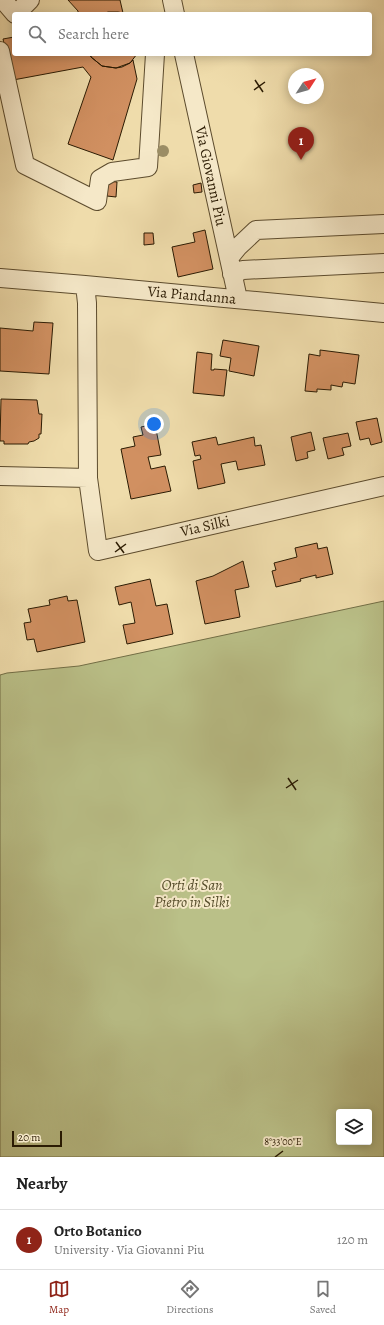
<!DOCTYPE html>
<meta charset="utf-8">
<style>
:root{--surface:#fff;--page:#f6f6f6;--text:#222;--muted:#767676;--line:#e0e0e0;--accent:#8f2418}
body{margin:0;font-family:Alegreya,serif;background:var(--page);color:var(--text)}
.controls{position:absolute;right:12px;bottom:12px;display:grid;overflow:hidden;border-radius:4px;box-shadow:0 2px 10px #0003}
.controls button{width:36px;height:36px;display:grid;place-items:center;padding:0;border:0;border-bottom:1px solid var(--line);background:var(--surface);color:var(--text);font:20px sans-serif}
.compass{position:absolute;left:288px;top:68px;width:36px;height:36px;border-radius:50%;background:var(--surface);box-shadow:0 2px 10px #0003;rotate:54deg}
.scale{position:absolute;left:12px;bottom:10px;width:50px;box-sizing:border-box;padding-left:4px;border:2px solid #2b1b03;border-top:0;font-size:11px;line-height:14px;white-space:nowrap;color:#2b1b03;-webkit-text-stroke:3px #f5e8c8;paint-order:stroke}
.you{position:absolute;left:154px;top:424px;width:14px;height:14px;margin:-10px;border:3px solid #fff;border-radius:50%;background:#1a73e8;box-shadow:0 0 0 6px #1a73e833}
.badge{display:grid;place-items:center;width:26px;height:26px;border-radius:50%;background:var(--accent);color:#fff;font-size:13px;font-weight:700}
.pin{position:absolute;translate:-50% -33px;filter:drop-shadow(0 1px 2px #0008)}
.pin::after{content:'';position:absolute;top:21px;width:14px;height:12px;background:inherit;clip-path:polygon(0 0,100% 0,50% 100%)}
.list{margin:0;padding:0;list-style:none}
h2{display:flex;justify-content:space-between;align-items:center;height:52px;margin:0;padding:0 16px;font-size:17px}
h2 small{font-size:13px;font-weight:400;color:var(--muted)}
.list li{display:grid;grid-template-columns:26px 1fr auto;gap:12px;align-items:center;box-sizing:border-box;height:60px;padding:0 16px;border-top:1px solid var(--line)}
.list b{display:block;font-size:15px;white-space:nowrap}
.list p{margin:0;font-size:13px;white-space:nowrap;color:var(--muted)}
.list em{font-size:13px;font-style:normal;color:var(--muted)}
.icon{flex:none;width:22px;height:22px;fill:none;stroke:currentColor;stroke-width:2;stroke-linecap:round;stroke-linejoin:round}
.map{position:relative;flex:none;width:384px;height:1157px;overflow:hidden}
.search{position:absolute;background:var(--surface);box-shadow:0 2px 10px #0003;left:12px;right:12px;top:12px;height:44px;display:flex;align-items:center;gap:10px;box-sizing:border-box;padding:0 14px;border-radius:4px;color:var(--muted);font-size:15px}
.sheet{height:112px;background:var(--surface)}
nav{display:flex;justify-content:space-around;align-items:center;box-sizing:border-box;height:56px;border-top:1px solid var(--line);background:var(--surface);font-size:11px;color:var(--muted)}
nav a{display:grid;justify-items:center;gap:2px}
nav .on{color:var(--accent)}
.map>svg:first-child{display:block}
</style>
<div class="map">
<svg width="384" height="1157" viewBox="0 0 384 1157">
<rect width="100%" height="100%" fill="#efdcab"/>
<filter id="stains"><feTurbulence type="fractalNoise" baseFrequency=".005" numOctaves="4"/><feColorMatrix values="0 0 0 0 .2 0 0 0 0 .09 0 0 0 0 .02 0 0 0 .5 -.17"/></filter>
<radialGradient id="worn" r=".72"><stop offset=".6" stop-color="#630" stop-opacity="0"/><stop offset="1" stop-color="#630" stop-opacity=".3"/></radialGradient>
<path fill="#bac088" stroke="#726e46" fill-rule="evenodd" d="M 384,601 L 384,1157 L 0,1157 L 0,675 L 7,673 L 79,666 ZM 339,1112 L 369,1112 L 369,1142 L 339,1142 Z"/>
<path fill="#d19061" stroke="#2b1b03" d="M 68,0 L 120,0 L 123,13 L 118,12 L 108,12 L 103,14 L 78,14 L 78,11 Z
M 14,37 L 14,54 L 90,54 L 91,57 L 102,66 L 116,68 L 122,67 L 130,63 L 133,60 L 137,79 L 113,160 L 68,144 L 91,77 L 83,67 L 13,80 L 3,39 Z
M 90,54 L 137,54 L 130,63 L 116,68 L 102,66 L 91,57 Z
M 108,181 L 117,182 L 116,197 L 107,196 Z
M 201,183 L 202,192 L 194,193 L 193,185 Z
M 205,230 L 213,269 L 178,277 L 172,247 L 195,242 L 193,233 Z
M 144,233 L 153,233 L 154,244 L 144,245 Z
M 34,322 L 53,323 L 49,374 L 0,371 L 0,328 L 33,331 Z
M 223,340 L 259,346 L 254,376 L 229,371 L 231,358 L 220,356 Z
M 320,350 L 359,355 L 355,384 L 343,382 L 342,387 L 331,385 L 331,390 L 317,389 L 317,392 L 305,391 L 309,354 L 320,356 Z
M 197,352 L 212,354 L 211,370 L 214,370 L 214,369 L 227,370 L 224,396 L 193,393 Z
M 1,399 L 37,400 L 39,414 L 42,414 L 41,434 L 39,434 L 39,438 L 34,441 L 29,442 L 28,444 L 4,444 L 4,441 L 0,441 Z
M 377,418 L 382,442 L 371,445 L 369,438 L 360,440 L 356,422 Z
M 155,424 L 161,455 L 148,457 L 151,469 L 165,466 L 171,491 L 131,499 L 121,449 L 135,446 L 133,437 L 143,435 L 141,427 Z
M 311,432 L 315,450 L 307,452 L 308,458 L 296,461 L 291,437 Z
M 348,433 L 351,446 L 342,448 L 344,455 L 328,459 L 323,438 Z
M 216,437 L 218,445 L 254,437 L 255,446 L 261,445 L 265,465 L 238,470 L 236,461 L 221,464 L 225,483 L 198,489 L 193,461 L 201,459 L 200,455 L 195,456 L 192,442 Z
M 317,543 L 318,549 L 327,547 L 333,574 L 316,578 L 316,575 L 300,579 L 301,581 L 276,587 L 272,571 L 276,570 L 274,563 L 297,557 L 295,548 Z
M 243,561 L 249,587 L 235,590 L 240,617 L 205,624 L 196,581 L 213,576 Z
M 150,579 L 156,606 L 167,604 L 173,634 L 127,644 L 123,625 L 135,623 L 131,602 L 119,605 L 115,587 Z
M 67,596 L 68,601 L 77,600 L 85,642 L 37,652 L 34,639 L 27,640 L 24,623 L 31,622 L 28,609 L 50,605 L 49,600 Z"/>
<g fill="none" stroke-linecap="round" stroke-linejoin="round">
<g stroke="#5c4b2d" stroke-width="20">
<path id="minor" d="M 3,0 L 15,14
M 172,0 L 175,14
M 16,14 L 30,0
M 0,51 L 25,165 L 97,201 L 100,179 L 112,172 L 148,167 L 155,54
M 184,54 L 238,299
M 229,258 L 238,247 L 256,230 L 384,224
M 232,274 L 243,270 L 384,263
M 0,278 L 85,285 L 384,313
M 85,285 L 87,303 L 88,478 L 98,551 L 384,486
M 0,476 L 88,478"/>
</g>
<use href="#minor" stroke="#f5e8c8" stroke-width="18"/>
</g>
<circle fill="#9b8d65" cx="163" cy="151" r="6"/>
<path fill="none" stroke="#2b1b03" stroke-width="1.5" d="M 255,80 L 263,92M 254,90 L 265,82M 116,542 L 124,553M 115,552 L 126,544M 288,778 L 296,790M 286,788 L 298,780M 275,1157 L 283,1151"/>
<g text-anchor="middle" stroke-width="4" stroke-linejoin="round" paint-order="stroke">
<g font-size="15" fill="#2b1b03" stroke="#f5e8c8">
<text transform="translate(211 176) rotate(78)" y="5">Via Giovanni Piu</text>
<text transform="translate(192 295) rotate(5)" y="5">Via Piandanna</text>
<text transform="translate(205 526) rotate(-13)" y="5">Via Silki</text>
</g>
<g font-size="15" font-style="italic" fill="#564d2b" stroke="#f5e8c8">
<text x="192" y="890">Orti di San<tspan x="192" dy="17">Pietro in Silki</tspan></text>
</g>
</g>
<g font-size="10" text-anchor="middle" fill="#2b1b03" stroke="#f5e8c8" stroke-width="4" stroke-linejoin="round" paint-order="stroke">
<text x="283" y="1145">8°33'00"E</text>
</g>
<rect width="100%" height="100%" filter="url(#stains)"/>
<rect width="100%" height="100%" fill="url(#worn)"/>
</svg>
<div class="controls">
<button><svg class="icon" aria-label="layers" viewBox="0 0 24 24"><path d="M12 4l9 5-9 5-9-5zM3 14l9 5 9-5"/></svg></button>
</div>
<svg class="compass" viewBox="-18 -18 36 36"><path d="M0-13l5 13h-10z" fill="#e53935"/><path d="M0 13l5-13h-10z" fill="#767676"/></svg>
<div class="scale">20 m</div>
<div class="you"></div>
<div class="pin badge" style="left:301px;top:160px">1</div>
<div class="search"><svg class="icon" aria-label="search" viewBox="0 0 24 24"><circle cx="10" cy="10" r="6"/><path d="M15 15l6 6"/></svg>Search here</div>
</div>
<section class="sheet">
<h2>Nearby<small></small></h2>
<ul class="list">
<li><span class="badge">1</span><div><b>Orto Botanico</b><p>University · Via Giovanni Piu</p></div><em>120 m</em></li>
</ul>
</section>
<nav>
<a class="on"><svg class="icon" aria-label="map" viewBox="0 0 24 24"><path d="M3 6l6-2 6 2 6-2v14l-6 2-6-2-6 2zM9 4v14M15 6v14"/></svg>Map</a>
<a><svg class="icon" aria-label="directions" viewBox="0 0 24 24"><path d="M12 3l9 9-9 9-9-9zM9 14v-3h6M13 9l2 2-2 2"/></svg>Directions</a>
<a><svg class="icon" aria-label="saved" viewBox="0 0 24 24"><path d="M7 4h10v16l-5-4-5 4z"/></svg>Saved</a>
</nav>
